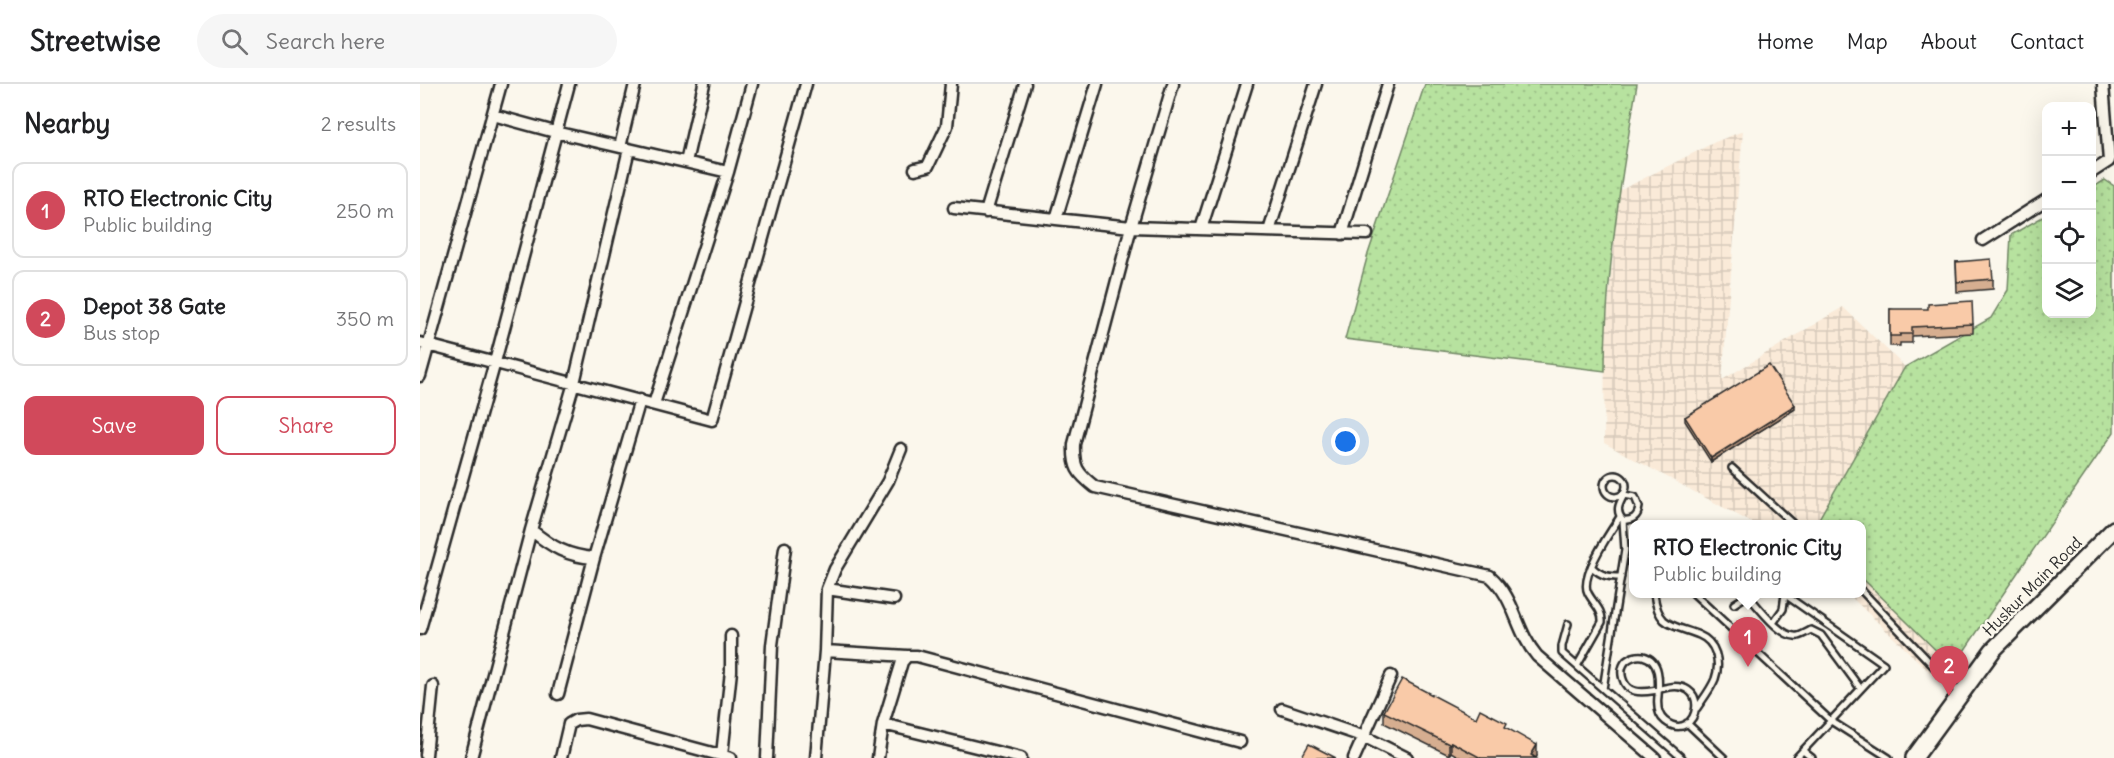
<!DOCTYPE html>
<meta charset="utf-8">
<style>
:root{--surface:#fff;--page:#f6f6f6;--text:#202124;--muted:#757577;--line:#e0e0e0;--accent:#d1495b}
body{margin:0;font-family:Delius,sans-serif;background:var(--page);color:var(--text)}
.controls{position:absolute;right:18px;top:18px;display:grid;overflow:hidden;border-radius:12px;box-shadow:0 6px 24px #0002}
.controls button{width:54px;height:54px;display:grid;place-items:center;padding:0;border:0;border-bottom:2px solid var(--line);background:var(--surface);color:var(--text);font:30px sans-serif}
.you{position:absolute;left:926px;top:358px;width:21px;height:21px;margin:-15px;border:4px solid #fff;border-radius:50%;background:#1a73e8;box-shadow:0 0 0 9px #1a73e833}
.badge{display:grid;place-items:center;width:39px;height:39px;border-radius:50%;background:var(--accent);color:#fff;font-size:20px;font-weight:700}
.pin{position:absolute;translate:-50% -50px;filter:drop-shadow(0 2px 3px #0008)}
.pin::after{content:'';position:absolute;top:32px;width:21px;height:18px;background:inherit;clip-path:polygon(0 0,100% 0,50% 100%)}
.popup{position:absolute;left:1209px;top:436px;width:237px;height:78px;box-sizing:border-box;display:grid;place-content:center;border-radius:12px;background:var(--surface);filter:drop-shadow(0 2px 4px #0005);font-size:20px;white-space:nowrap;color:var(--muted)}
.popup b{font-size:22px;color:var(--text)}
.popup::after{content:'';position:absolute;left:50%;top:100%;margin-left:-12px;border:12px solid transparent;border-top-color:var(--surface)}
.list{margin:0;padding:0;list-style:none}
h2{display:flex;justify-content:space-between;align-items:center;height:78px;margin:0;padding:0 24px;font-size:26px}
h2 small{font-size:20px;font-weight:400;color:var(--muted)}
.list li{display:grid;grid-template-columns:39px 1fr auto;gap:18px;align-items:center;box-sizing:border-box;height:96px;margin:0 12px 12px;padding:0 12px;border:2px solid var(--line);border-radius:12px}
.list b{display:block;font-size:22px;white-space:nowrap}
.list p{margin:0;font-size:20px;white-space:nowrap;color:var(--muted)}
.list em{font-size:20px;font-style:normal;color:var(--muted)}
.actions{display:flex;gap:12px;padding:18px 24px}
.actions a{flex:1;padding:14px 0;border:2px solid var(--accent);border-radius:12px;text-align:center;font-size:21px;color:var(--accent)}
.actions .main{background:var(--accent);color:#fff}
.icon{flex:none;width:33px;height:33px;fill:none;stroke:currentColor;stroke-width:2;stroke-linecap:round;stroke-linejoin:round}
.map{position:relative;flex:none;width:1694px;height:674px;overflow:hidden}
header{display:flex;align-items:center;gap:36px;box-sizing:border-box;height:84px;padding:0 30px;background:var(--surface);border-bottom:2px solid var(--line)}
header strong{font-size:28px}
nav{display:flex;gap:33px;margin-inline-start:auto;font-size:21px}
.search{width:420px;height:54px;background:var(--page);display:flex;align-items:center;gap:15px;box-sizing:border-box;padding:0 21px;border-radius:33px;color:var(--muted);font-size:22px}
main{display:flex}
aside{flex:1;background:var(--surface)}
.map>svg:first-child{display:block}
</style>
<header>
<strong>Streetwise</strong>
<div class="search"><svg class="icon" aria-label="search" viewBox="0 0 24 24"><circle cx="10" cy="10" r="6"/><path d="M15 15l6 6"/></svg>Search here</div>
<nav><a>Home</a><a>Map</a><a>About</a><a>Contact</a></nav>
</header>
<main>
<aside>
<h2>Nearby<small>2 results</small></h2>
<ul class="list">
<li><span class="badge">1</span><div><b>RTO Electronic City</b><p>Public building</p></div><em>250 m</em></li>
<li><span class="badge">2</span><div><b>Depot 38 Gate</b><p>Bus stop</p></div><em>350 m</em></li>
</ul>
<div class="actions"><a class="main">Save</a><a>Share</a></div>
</aside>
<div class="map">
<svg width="1694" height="674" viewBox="0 0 1694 674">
<defs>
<pattern id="industrial-grid" width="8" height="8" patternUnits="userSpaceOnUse" patternTransform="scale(1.5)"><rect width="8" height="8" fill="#faead8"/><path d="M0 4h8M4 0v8" fill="none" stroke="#d6c9ba"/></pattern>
<pattern id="grass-dots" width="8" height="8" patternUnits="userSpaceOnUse" patternTransform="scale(1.5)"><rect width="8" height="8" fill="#b7e29f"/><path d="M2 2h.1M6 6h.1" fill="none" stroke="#9ec289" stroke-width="1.8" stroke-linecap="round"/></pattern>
</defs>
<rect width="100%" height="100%" fill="#fbf7ec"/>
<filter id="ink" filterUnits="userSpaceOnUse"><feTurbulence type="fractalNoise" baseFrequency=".0167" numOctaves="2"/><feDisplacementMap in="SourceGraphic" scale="12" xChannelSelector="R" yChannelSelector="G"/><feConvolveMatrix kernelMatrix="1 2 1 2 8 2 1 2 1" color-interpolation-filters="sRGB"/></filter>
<g filter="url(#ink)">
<path fill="url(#industrial-grid)" d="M 1323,47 L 1302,296 L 1423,223 L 1485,283 L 1396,440 L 1334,440 L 1184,359 L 1185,254 L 1199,107 L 1295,58 Z
M 1442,494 L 1530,580 L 1521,599 L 1428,510 L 1442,510 Z"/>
<path fill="url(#grass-dots)" stroke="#718665" stroke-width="1.5" d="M 1005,0 L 1217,0 C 1201,95 1185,191 1185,287 L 925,255 L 948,170 Z
M 1685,96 L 1694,102 L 1694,348 L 1540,573 L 1530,580 L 1442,494 L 1442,440 L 1396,440 L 1485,283 L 1571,234 L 1588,206 L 1591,151 L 1626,131 L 1626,230 L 1672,230 L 1672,104 Z"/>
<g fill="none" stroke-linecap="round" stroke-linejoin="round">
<g stroke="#2b2b2b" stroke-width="10">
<path id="lane" d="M 1312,384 L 1373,440
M1184 402a11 11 0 1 1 22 0a11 11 0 1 1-22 0Z
M 1204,411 L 1215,413 L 1219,423 C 1218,433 1212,437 1203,436 C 1195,427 1199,420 1204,411 Z
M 1172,483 C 1181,492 1188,493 1201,493
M 1442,507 L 1539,609
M 1234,510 C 1235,518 1237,529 1244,536 C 1253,544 1268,546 1279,551 C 1296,558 1301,578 1295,595 C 1291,605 1283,615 1277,624
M 1274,510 L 1411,637 L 1469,674
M 1327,510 C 1337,521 1361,555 1378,552 C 1382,551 1387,548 1391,546 L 1401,551 L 1440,604
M 1364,510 L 1464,580 L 1376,674
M 1314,520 L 1328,511
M 1353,539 L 1363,525 L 1365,510
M 1148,540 L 1142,562 L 1142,569 L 1262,674
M 1157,582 L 1182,538 C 1183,526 1173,519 1168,509 C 1159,493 1190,448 1200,433
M 1183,605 L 1205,466 L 1203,436
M 1238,606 C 1296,586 1278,663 1245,637 C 1237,631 1237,621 1238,612 C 1239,598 1241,576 1223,572 C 1217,571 1211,573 1206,577 C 1198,586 1202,604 1215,607 C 1222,609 1231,607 1238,606
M 1267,639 L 1304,674
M 1383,667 L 1392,674"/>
</g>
<g stroke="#2b2b2b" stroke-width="15">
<path id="street" d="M 753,0 L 711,143 L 654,360 C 653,383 657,389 675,403 L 1070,492 C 1096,515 1095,546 1117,572 L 1235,674
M 73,31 L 135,48 L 209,65 L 154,299 L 111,446 C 132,463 147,472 174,474 L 220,316
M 200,63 L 215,0
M 209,65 L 308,88
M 266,78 L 284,0
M 495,85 L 508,82 L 527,42 L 531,0
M 1672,88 L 1689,77 L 1683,0
M 534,124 L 711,143 L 947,150
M 566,128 L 605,0
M 636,135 L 677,0
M 781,145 L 827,0
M 849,147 L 896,0
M 922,150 L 968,0
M 1563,156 L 1626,116
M 0,259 L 292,336 L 386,0
M 0,292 L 81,0
M 234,320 L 308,88 L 332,0
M 407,505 L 474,515
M 0,545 L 75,278 L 149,0
M 405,567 L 487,572
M 138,610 L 174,474
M 862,625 L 945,653 L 987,674
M 463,640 L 601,674
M 6,671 L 13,602
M 302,671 L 311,587 L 311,552
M 51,674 L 111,446
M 141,674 L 149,640 L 156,636 L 166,635 L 311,674
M 347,674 L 352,561 L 365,464
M 396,674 L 405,567 L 407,505 L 415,485 L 468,397 L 481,365
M 458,674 L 463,640 L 482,578 L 487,572 L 497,572 L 820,658
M 934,674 L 971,592"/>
</g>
<g stroke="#2b2b2b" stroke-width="20">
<path id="secondary" d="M 1494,674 L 1573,566 L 1694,445"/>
</g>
<use href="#lane" stroke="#fbf7ec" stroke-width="5"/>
<use href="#street" stroke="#fbf7ec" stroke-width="10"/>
<use href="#secondary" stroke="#fbf7ec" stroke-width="15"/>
</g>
<path fill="#d6ae90" stroke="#2b2b2b" stroke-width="1.5" d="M 1536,178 L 1573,195 L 1573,205 L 1537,208 Z
M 1470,225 L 1553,240 L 1553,249 L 1492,252 L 1492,259 L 1480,259 L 1480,262 L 1470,262 Z
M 1375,325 L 1291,378 L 1265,337 L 1265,333 Z
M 964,628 L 1056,634 L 1087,644 L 1117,672 L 1116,674 L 1041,674 L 1031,668 L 1029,671 L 964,639 Z"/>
<path fill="#ae8d76" stroke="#2b2b2b" stroke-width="1.5" d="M 1375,321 L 1375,325 L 1291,378 L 1291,374 Z
M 1031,658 L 1031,668 L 1029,671 L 1029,660 Z
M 1117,661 L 1117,672 L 1116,674 L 1111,671 Z"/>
<path fill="#f9caa8" stroke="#2b2b2b" stroke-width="1.5" d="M 1571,175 L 1573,195 L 1537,198 L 1536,178 Z
M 1552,217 L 1553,240 L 1492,243 L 1492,250 L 1480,250 L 1480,252 L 1470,252 L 1470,225 L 1508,225 L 1508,220 Z
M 1349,281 L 1375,321 L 1291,374 L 1265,333 Z
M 982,595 L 1056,634 L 1060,625 L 1087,639 L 1085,643 L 1117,661 L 1111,671 L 1116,674 L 1061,674 L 1031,658 L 1029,660 L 964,628 Z
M 889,660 L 916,674 L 881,674 Z"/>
</g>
<g text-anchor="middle" stroke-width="5" stroke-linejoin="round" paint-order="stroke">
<g font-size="16" fill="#2b2b2b" stroke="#fbf7ec">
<text transform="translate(1612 502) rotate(-45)" y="6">Huskur Main Road</text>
</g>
</g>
</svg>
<div class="controls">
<button>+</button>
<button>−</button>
<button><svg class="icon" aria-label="locate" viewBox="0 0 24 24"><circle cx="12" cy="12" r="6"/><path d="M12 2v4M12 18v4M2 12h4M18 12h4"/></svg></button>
<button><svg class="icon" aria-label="layers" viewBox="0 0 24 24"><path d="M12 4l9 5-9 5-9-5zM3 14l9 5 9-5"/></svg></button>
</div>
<div class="you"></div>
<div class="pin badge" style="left:1328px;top:583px">1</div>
<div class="popup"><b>RTO Electronic City</b>Public building</div>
<div class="pin badge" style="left:1529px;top:612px">2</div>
</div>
</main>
